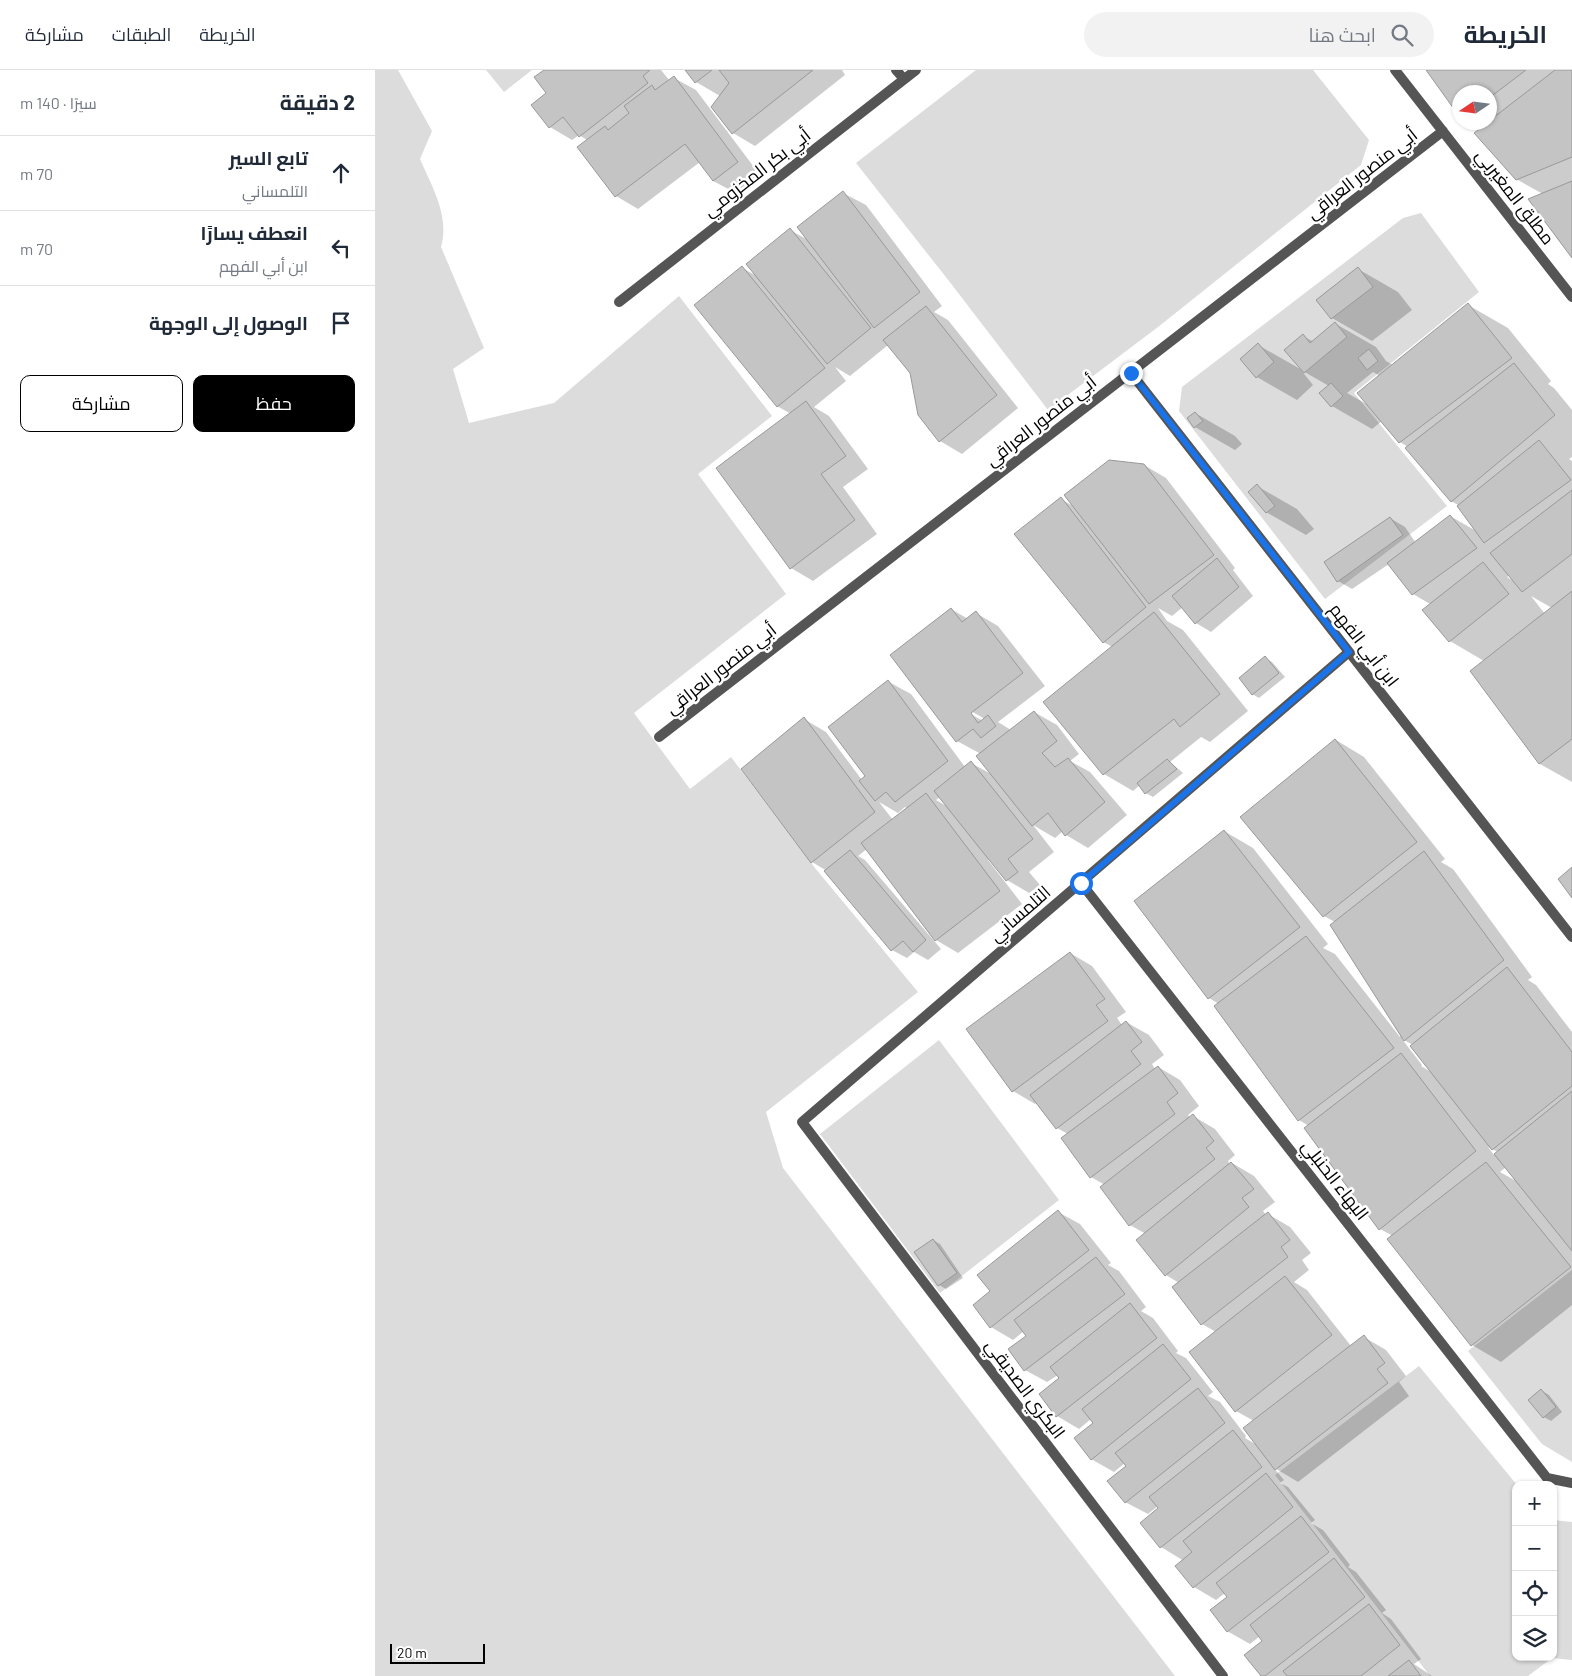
<!DOCTYPE html>
<html lang="ar">
<meta charset="utf-8">
<style>
:root{--surface:#fff;--page:#f2f2f3;--text:#1f2937;--muted:#747a83;--line:#e0e1e3;--accent:#000}
body{margin:0;font-family:Barlow,Cairo,sans-serif;background:var(--page);color:var(--text);direction:rtl}
.controls{position:absolute;right:15px;bottom:15px;display:grid;overflow:hidden;border-radius:10px;box-shadow:0 1px 4px #0004}
.controls button{width:45px;height:45px;display:grid;place-items:center;padding:0;border:0;border-bottom:1px solid var(--line);background:var(--surface);color:var(--text);font:25px sans-serif}
.compass{position:absolute;left:1077px;top:15px;width:45px;height:45px;border-radius:50%;background:var(--surface);box-shadow:0 1px 4px #0004;rotate:257deg}
.scale{position:absolute;left:15px;bottom:12px;width:95px;box-sizing:border-box;padding-left:5px;border:2px solid #000;border-top:0;font-size:14px;line-height:18px;white-space:nowrap;color:#000;-webkit-text-stroke:4px #fff;paint-order:stroke}
.stop{position:absolute;width:15px;height:15px;margin:-11px;border:4px solid #1a73e8;border-radius:50%;background:#fff}
.stop.end{background:#1a73e8;border-color:#fff;box-shadow:0 1px 5px #0008}
.list{margin:0;padding:0;list-style:none}
h2{display:flex;justify-content:space-between;align-items:center;height:65px;margin:0;padding:0 20px;font-size:21px}
h2 small{font-size:16px;font-weight:400;color:var(--muted)}
.list li{display:grid;grid-template-columns:32px 1fr auto;gap:15px;align-items:center;box-sizing:border-box;height:75px;padding:0 20px;border-top:1px solid var(--line)}
.list b{display:block;font-size:19px;white-space:nowrap}
.list p{margin:0;font-size:16px;white-space:nowrap;color:var(--muted)}
.list em{font-size:16px;font-style:normal;color:var(--muted)}
.actions{display:flex;gap:10px;padding:15px 20px}
.actions a{flex:1;padding:11px 0;border:1px solid var(--accent);border-radius:10px;text-align:center;font-size:18px;color:var(--accent)}
.actions .main{background:var(--accent);color:#fff}
.icon{flex:none;width:28px;height:28px;fill:none;stroke:currentColor;stroke-width:2;stroke-linecap:round;stroke-linejoin:round}
.map{position:relative;flex:none;width:1197px;height:1606px;overflow:hidden;direction:ltr}
header{display:flex;align-items:center;gap:30px;box-sizing:border-box;height:70px;padding:0 25px;background:var(--surface);border-bottom:1px solid var(--line)}
header strong{font-size:24px}
nav{display:flex;gap:28px;margin-inline-start:auto;font-size:18px}
.search{width:350px;height:45px;background:var(--page);display:flex;align-items:center;gap:12px;box-sizing:border-box;padding:0 18px;border-radius:28px;color:var(--muted);font-size:19px}
main{display:flex}
aside{flex:1;background:var(--surface)}
.map>svg:first-child{display:block}
</style>
<header>
<strong>الخريطة</strong>
<div class="search"><svg class="icon" aria-label="search" viewBox="0 0 24 24"><circle cx="10" cy="10" r="6"/><path d="M15 15l6 6"/></svg>ابحث هنا</div>
<nav><a>الخريطة</a><a>الطبقات</a><a>مشاركة</a></nav>
</header>
<main>
<div class="map">
<svg width="1197" height="1606" viewBox="0 0 1197 1606">
<rect width="100%" height="100%" fill="#fff"/>
<path fill="#dcdcdc" d="M 0,0 L 23,0 L 57,61 L 45,89 C 57,117 75,146 66,177 L 109,278 L 78,299 L 94,353 L 179,333 L 304,226 L 397,346 L 323,404 L 411,524 L 259,643 L 315,719 L 356,687 L 440,798 L 543,922 L 391,1042 L 408,1098 L 800,1606 L 0,1606 Z
M 111,0 L 157,0 L 129,22 Z
M 601,0 L 938,0 L 994,70 L 986,95 L 783,257 L 673,340 L 574,211 L 481,93 Z
M 1046,143 L 1104,222 L 979,323 L 1072,436 L 950,529 L 804,341 L 807,317 L 1028,148 Z
M 564,970 L 684,1130 L 565,1223 L 445,1064 Z
M 1197,1200 L 1197,1392 L 1167,1374 L 1093,1281 Z
M 1044,1296 L 1142,1415 L 1141,1587 L 1178,1587 L 1178,1450 L 1197,1452 L 1197,1590 L 1177,1588 L 1153,1606 L 1055,1606 L 900,1405 Z"/>
<path fill="#0003" fill-rule="evenodd" d="M 171,0 L 286,0 L 295,11 L 299,8 L 321,20 L 385,105 L 361,123 L 338,111 L 325,92 L 263,139 L 241,126 L 212,70 L 204,65 L 197,70 L 175,57 L 158,35 L 173,23 Z
M 312,0 L 467,0 L 470,5 L 380,76 L 358,63 L 345,26 L 321,12 Z
M 1053,0 L 1197,0 L 1197,186 L 1168,124 L 1141,109 L 1106,59 L 1095,52 L 1114,52 L 1114,22 L 1084,22 L 1084,44 Z
M 468,123 L 491,135 L 567,236 L 559,242 L 573,250 L 643,338 L 587,384 L 565,371 L 536,303 L 513,275 L 475,306 L 460,297 L 471,311 L 439,337 L 454,346 L 493,399 L 468,417 L 502,464 L 438,511 L 416,498 L 416,344 L 402,336 L 367,198 L 382,206 L 415,160 L 433,170 Z
M 983,199 L 1023,222 L 1037,240 L 997,271 L 957,248 L 943,231 Z
M 1093,235 L 1133,258 L 1176,311 L 1173,314 L 1179,318 L 1197,340 L 1197,387 L 1194,389 L 1197,391 L 1197,712 L 1165,694 L 1096,601 L 1109,591 L 1075,571 L 1055,534 L 1038,524 L 1014,494 L 977,519 L 963,511 L 1015,448 L 1030,457 L 1041,473 L 1075,446 L 1103,462 L 1085,436 L 1076,431 L 1033,377 L 1025,372 L 1007,351 L 997,359 L 957,336 L 946,323 L 954,316 L 926,300 L 938,315 L 922,330 L 882,307 L 883,275 L 927,300 L 928,266 L 939,272 L 961,254 L 1001,277 L 1011,291 L 1018,295 ZM 998,302 L 1005,306 L 995,336 L 972,323 ZM 1135,505 L 1140,512 L 1132,507 ZM 1156,526 L 1177,538 L 1170,544 Z
M 820,343 L 860,366 L 867,374 L 860,380 L 820,357 Z
M 769,395 L 791,408 L 860,498 L 858,500 L 878,526 L 836,562 L 821,553 L 808,537 L 797,546 L 783,538 L 792,551 L 808,560 L 873,641 L 835,672 L 826,667 L 795,692 L 808,703 L 778,727 L 771,723 L 765,715 L 758,721 L 729,704 L 738,577 L 728,572 L 686,429 L 698,436 Z
M 882,416 L 922,439 L 939,459 L 931,465 L 891,442 Z
M 576,539 L 593,549 L 601,543 L 623,556 L 670,616 L 623,652 L 636,660 L 659,642 L 682,655 L 704,684 L 695,691 L 715,702 L 752,745 L 713,778 L 691,765 L 688,761 L 680,768 L 658,755 L 679,782 L 654,802 L 665,815 L 654,823 L 632,810 L 615,789 L 613,790 L 647,834 L 583,883 L 561,870 L 492,779 L 483,786 L 490,790 L 566,879 L 553,890 L 539,882 L 532,888 L 517,880 L 452,801 L 437,792 L 368,699 L 429,649 L 451,662 L 487,710 L 492,706 L 514,612 L 536,624 L 590,697 L 596,693 L 618,705 L 606,684 L 582,671 ZM 592,639 L 610,649 L 608,651 L 590,641 ZM 565,727 L 573,737 L 561,730 ZM 504,732 L 523,743 L 530,737 L 533,739 L 518,750 Z
M 890,588 L 897,592 L 910,607 L 884,628 L 877,624 Z
M 961,670 L 989,687 L 1070,789 L 1066,792 L 1078,799 L 1157,907 L 1153,910 L 1161,915 L 1197,962 L 1197,1235 L 1126,1292 L 1097,1275 L 1018,1166 L 1005,1159 L 934,1056 L 924,1050 L 844,934 L 834,928 L 760,832 L 849,761 L 878,778 L 953,874 L 948,878 L 960,884 L 1025,967 L 1026,965 L 960,852 L 949,846 ZM 1027,969 L 1038,975 L 1056,1002 L 1046,996 L 1047,995 ZM 1113,1077 L 1123,1082 L 1119,1085 ZM 1131,1097 L 1143,1112 L 1125,1102 Z
M 695,883 L 717,896 L 751,942 L 742,948 L 747,955 L 751,952 L 774,965 L 789,985 L 777,994 L 780,999 L 783,997 L 805,1010 L 824,1036 L 813,1045 L 815,1048 L 818,1046 L 840,1059 L 860,1085 L 853,1091 L 855,1095 L 857,1093 L 879,1106 L 900,1132 L 888,1141 L 891,1145 L 893,1144 L 915,1157 L 936,1183 L 927,1190 L 934,1200 L 919,1212 L 932,1220 L 976,1276 L 989,1267 L 1011,1280 L 1031,1306 L 1024,1312 L 1034,1326 L 923,1412 L 898,1397 L 909,1410 L 905,1413 L 913,1417 L 940,1450 L 936,1453 L 948,1460 L 975,1495 L 973,1497 L 981,1502 L 1011,1540 L 1007,1543 L 1016,1549 L 1046,1589 L 1039,1594 L 1057,1606 L 887,1606 L 889,1571 L 885,1566 L 875,1574 L 852,1561 L 853,1527 L 850,1523 L 841,1530 L 819,1517 L 802,1497 L 809,1491 L 786,1477 L 785,1439 L 783,1436 L 773,1444 L 750,1432 L 753,1396 L 750,1393 L 739,1402 L 716,1389 L 720,1353 L 716,1349 L 704,1359 L 682,1346 L 686,1309 L 683,1305 L 672,1312 L 650,1300 L 653,1266 L 649,1261 L 638,1270 L 616,1257 L 617,1221 L 683,1142 L 705,1154 L 736,1193 L 733,1195 L 744,1201 L 771,1237 L 766,1241 L 778,1248 L 803,1281 L 801,1283 L 811,1288 L 838,1322 L 833,1326 L 845,1332 L 871,1366 L 870,1368 L 884,1376 L 879,1351 L 861,1341 L 841,1262 L 827,1254 L 804,1213 L 791,1205 L 771,1164 L 755,1155 L 730,1115 L 716,1107 L 693,1064 L 682,1058 L 662,1032 L 660,1034 L 638,1021 L 593,960 Z
M 558,1170 L 565,1174 L 588,1208 L 571,1219 L 564,1215 Z
M 1167,1321 L 1174,1325 L 1187,1342 L 1176,1351 L 1169,1347 Z"/>
<path fill="#c4c4c4" stroke="#999" d="M 169,0 L 275,0 L 268,6 L 273,13 L 204,67 L 188,47 L 174,58 L 156,35 L 171,23 L 159,7 Z
M 310,0 L 337,0 L 320,13 Z
M 344,0 L 438,0 L 357,64 L 336,37 L 354,13 Z
M 1051,0 L 1151,0 L 1114,28 L 1114,22 L 1084,22 L 1084,46 Z
M 1180,0 L 1197,0 L 1197,87 L 1141,110 L 1099,63 L 1114,52 L 1114,51 Z
M 299,6 L 363,92 L 338,111 L 310,74 L 240,127 L 202,77 L 230,56 L 233,60 L 254,43 L 249,36 L 277,15 L 280,20 Z
M 1197,111 L 1197,188 L 1153,129 Z
M 468,121 L 545,222 L 499,258 L 422,157 Z
M 415,158 L 496,258 L 452,294 L 371,194 Z
M 367,196 L 450,298 L 402,337 L 319,235 Z
M 983,197 L 998,217 L 956,249 L 941,230 Z
M 1093,233 L 1137,288 L 1024,373 L 982,323 Z
M 551,236 L 622,325 L 564,372 L 543,345 L 535,303 L 508,270 Z
M 960,252 L 972,267 L 929,303 L 909,280 L 928,264 L 935,273 Z
M 883,273 L 899,292 L 881,308 L 865,289 Z
M 994,279 L 1003,291 L 992,300 L 983,288 Z
M 1139,293 L 1180,345 L 1076,432 L 1030,378 Z
M 956,313 L 968,326 L 956,337 L 944,323 Z
M 431,331 L 471,386 L 446,404 L 480,450 L 415,499 L 341,398 Z
M 820,342 L 828,351 L 819,358 L 812,348 Z
M 1164,370 L 1196,410 L 1109,473 L 1082,436 Z
M 734,390 L 769,394 L 839,485 L 774,534 L 689,425 Z
M 882,414 L 900,436 L 891,443 L 873,422 Z
M 1197,420 L 1197,484 L 1147,522 L 1115,483 Z
M 686,427 L 771,537 L 728,573 L 639,464 Z
M 1075,445 L 1102,478 L 1037,525 L 1012,493 Z
M 1015,447 L 1028,465 L 962,512 L 949,492 Z
M 842,488 L 864,517 L 820,554 L 797,526 Z
M 1108,492 L 1134,524 L 1074,572 L 1047,540 Z
M 1197,521 L 1197,669 L 1164,694 L 1095,601 Z
M 576,538 L 587,552 L 601,541 L 648,603 L 596,643 L 603,653 L 613,645 L 621,656 L 606,668 L 598,659 L 581,672 L 515,585 Z
M 779,542 L 845,624 L 805,657 L 799,649 L 728,705 L 668,632 Z
M 890,586 L 904,603 L 877,625 L 864,608 Z
M 513,610 L 573,691 L 520,732 L 511,722 L 500,731 L 484,711 L 490,706 L 453,657 Z
M 659,641 L 682,671 L 667,683 L 680,697 L 693,688 L 730,732 L 690,766 L 673,743 L 657,756 L 601,686 Z
M 429,647 L 500,742 L 436,793 L 366,699 Z
M 960,669 L 1042,772 L 948,847 L 865,747 Z
M 792,689 L 802,699 L 770,724 L 762,713 Z
M 596,691 L 658,769 L 633,789 L 643,802 L 631,811 L 559,721 Z
M 551,723 L 625,821 L 560,871 L 486,773 Z
M 849,760 L 925,857 L 833,929 L 759,831 Z
M 475,780 L 551,870 L 538,882 L 528,871 L 516,881 L 449,801 Z
M 1049,781 L 1129,890 L 1029,971 L 955,855 Z
M 1197,797 L 1197,828 L 1183,809 Z
M 931,866 L 1019,978 L 923,1051 L 839,936 Z
M 695,882 L 730,929 L 721,935 L 733,951 L 637,1022 L 591,959 Z
M 1132,897 L 1197,982 L 1197,1016 L 1117,1080 L 1035,976 Z
M 751,951 L 767,972 L 756,981 L 766,994 L 681,1059 L 655,1025 Z
M 1026,983 L 1101,1081 L 1004,1160 L 929,1058 Z
M 783,996 L 803,1023 L 792,1032 L 800,1044 L 715,1108 L 686,1068 Z
M 1197,1021 L 1197,1181 L 1119,1084 Z
M 818,1044 L 839,1071 L 831,1078 L 840,1089 L 754,1156 L 725,1117 Z
M 856,1092 L 879,1119 L 867,1128 L 874,1137 L 790,1206 L 761,1170 Z
M 1111,1092 L 1196,1197 L 1096,1276 L 1012,1169 Z
M 683,1140 L 714,1180 L 615,1258 L 598,1235 L 615,1221 L 602,1205 Z
M 893,1142 L 915,1170 L 906,1177 L 913,1187 L 826,1255 L 797,1217 Z
M 558,1169 L 582,1203 L 563,1216 L 539,1182 Z
M 721,1187 L 750,1224 L 649,1301 L 633,1279 L 651,1266 L 639,1250 Z
M 910,1206 L 957,1265 L 860,1342 L 814,1282 Z
M 755,1233 L 782,1268 L 681,1347 L 664,1324 L 684,1308 L 675,1297 Z
M 989,1265 L 1010,1293 L 1002,1299 L 1013,1313 L 900,1400 L 868,1358 Z
M 788,1274 L 816,1309 L 716,1390 L 699,1368 L 718,1353 L 707,1339 Z
M 823,1318 L 850,1353 L 750,1433 L 732,1411 L 751,1396 L 740,1383 Z
M 1166,1319 L 1181,1337 L 1168,1348 L 1153,1330 Z
M 858,1360 L 887,1397 L 785,1478 L 765,1453 L 783,1438 L 774,1427 Z
M 891,1403 L 918,1437 L 818,1518 L 800,1496 L 817,1482 L 808,1471 Z
M 926,1446 L 954,1482 L 852,1562 L 835,1540 L 852,1527 L 841,1513 Z
M 959,1488 L 990,1527 L 890,1606 L 886,1606 L 869,1585 L 887,1571 L 875,1555 Z
M 994,1534 L 1025,1575 L 986,1606 L 912,1606 L 908,1601 Z
M 1034,1590 L 1046,1606 L 1013,1606 Z"/>
<g fill="none" stroke-linecap="round" stroke-linejoin="round">
<path stroke="#555" stroke-width="10" d="M 521,0 L 529,9
M 1020,0 L 1197,227
M 244,232 L 541,0
M 756,303 L 1197,867
M 284,667 L 1068,61
M 706,813 L 1172,1408 L 1197,1413
M 848,1606 L 427,1052 L 974,582"/>
</g>
<g fill="none" stroke-linecap="round" stroke-linejoin="round">
<path stroke="#1a73e8" stroke-width="6" d="M 706,813 L 974,582 L 756,303"/>
</g>
<g text-anchor="middle" stroke-width="5" stroke-linejoin="round" paint-order="stroke">
<g font-size="18" fill="#000" stroke="#fff">
<text transform="translate(382 103) rotate(-38)" y="6">أبي بكر المخزومي</text>
<text transform="translate(987 104) rotate(-38)" y="6">أبي منصور العراقي</text>
<text transform="translate(1140 127) rotate(52)" y="6">مطلق المغيربي</text>
<text transform="translate(666 351) rotate(-38)" y="6">أبي منصور العراقي</text>
<text transform="translate(989 575) rotate(52)" y="6">ابن أبي الفهم</text>
<text transform="translate(346 599) rotate(-38)" y="6">أبي منصور العراقي</text>
<text transform="translate(645 844) rotate(-41)" y="6">التلمساني</text>
<text transform="translate(960 1110) rotate(52)" y="6">البهاء الحنبلي</text>
<text transform="translate(650 1319) rotate(53)" y="6">البكري الصديقي</text>
</g>
</g>
</svg>
<div class="controls">
<button>+</button>
<button>−</button>
<button><svg class="icon" aria-label="locate" viewBox="0 0 24 24"><circle cx="12" cy="12" r="6"/><path d="M12 2v4M12 18v4M2 12h4M18 12h4"/></svg></button>
<button><svg class="icon" aria-label="layers" viewBox="0 0 24 24"><path d="M12 4l9 5-9 5-9-5zM3 14l9 5 9-5"/></svg></button>
</div>
<svg class="compass" viewBox="-18 -18 36 36"><path d="M0-13l5 13h-10z" fill="#e53935"/><path d="M0 13l5-13h-10z" fill="#747a83"/></svg>
<div class="scale">20 m</div>
<div class="stop" style="left:706px;top:813px"></div>
<div class="stop end" style="left:756px;top:303px"></div>
</div>
<aside>
<h2>2 دقيقة<small>سيرًا · 140 m</small></h2>
<ul class="list">
<li><svg class="icon" aria-label="ahead" viewBox="0 0 24 24"><path d="M12 20V5M6 11l6-6 6 6"/></svg><div><b>تابع السير</b><p>التلمساني</p></div><em>70 m</em></li>
<li><svg class="icon" aria-label="left" viewBox="0 0 24 24"><path d="M17 20v-9H6M10 6l-5 5 5 5"/></svg><div><b>انعطف يسارًا</b><p>ابن أبي الفهم</p></div><em>70 m</em></li>
<li><svg class="icon" aria-label="arrive" viewBox="0 0 24 24"><path d="M6 21V4h12l-3 4 3 4H6"/></svg><div><b>الوصول إلى الوجهة</b></div></li>
</ul>
<div class="actions"><a class="main">حفظ</a><a>مشاركة</a></div>
</aside>
</main>
